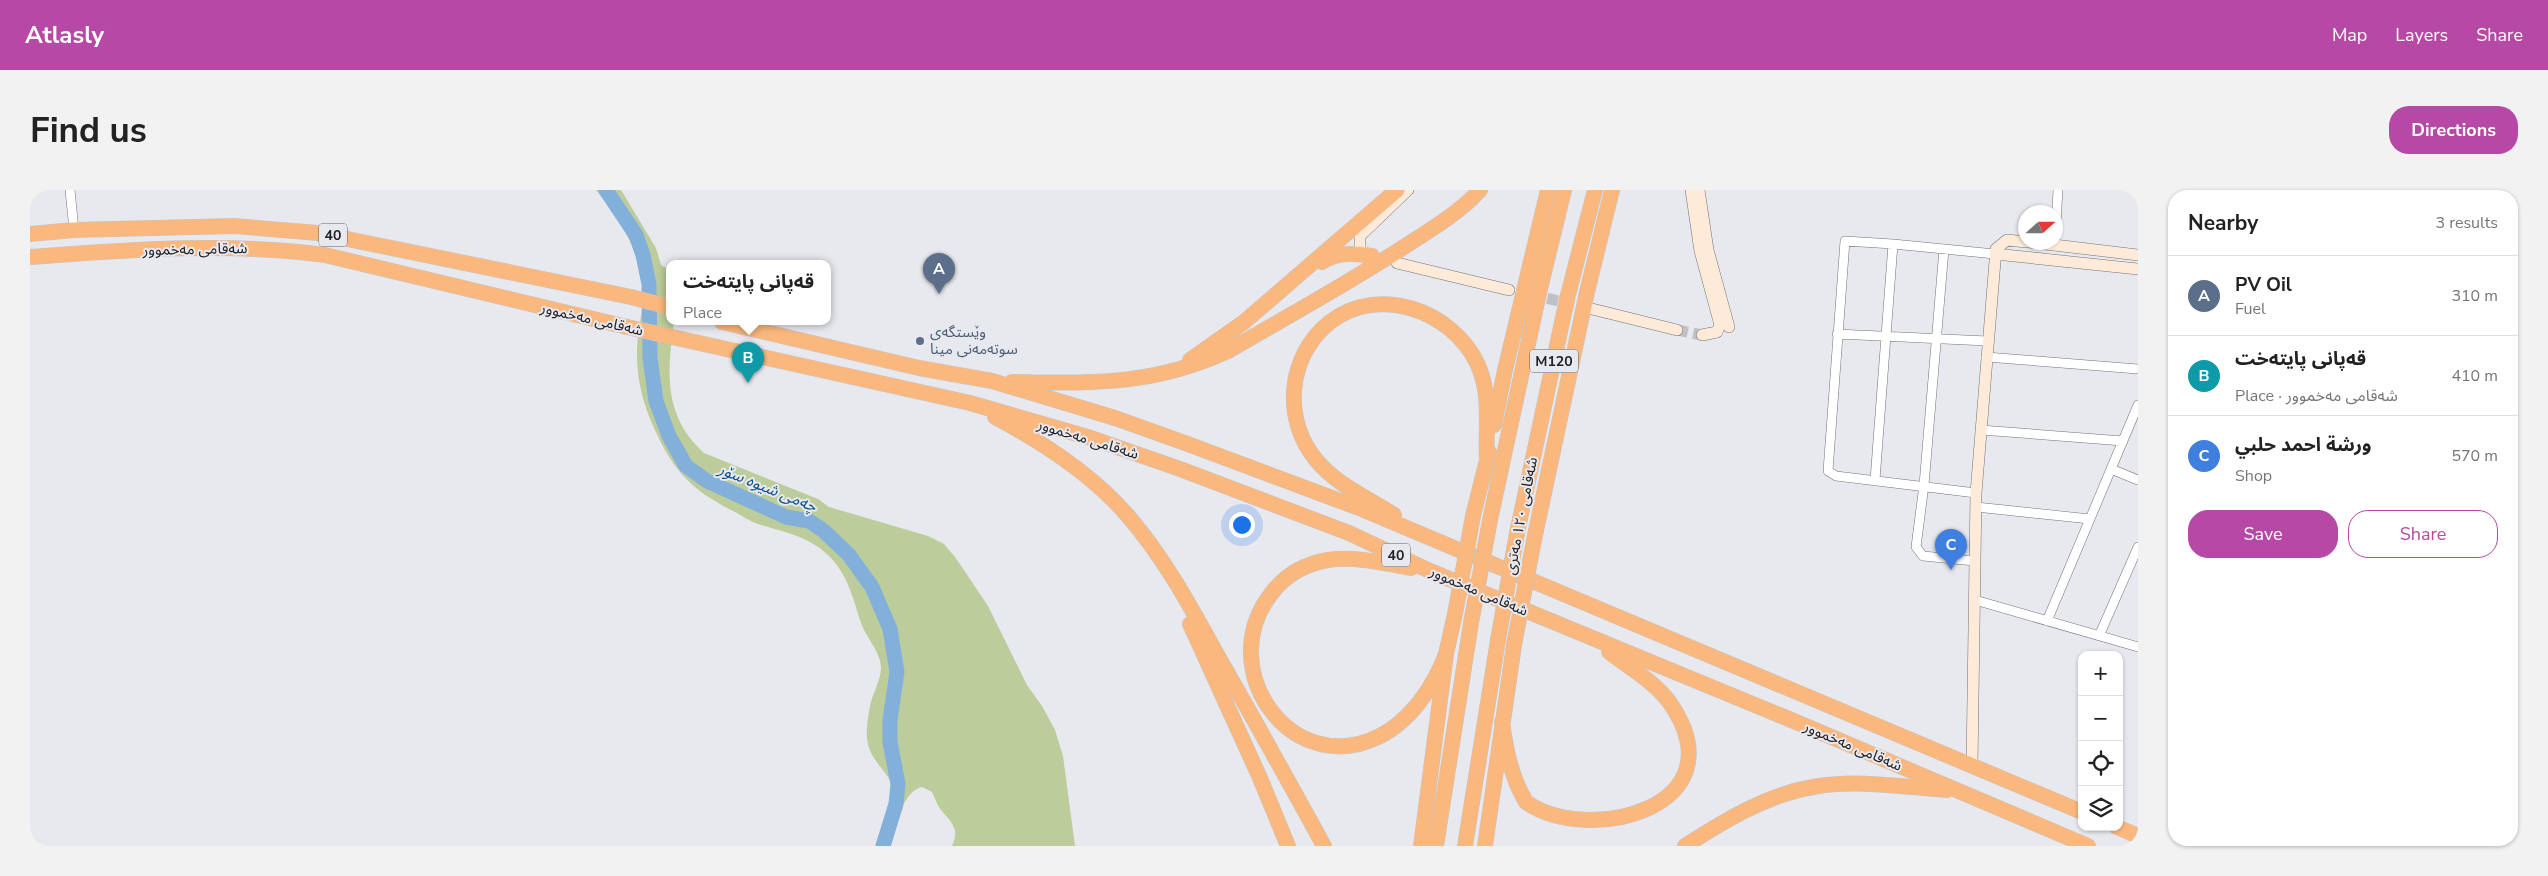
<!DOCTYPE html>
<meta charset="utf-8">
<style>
:root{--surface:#fff;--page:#f2f2f2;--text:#222;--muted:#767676;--line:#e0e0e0;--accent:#b648a6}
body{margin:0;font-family:"Nunito Sans","Noto Sans Arabic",sans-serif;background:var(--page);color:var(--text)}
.controls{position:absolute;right:15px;bottom:15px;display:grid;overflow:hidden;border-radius:10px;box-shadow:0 1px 4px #0004}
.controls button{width:45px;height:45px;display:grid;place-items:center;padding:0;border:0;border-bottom:1px solid var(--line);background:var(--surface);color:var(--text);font:25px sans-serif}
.compass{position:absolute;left:1988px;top:15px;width:45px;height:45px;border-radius:50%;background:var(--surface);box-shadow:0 1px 4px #0004;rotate:69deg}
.you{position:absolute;left:1211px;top:334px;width:18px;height:18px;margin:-12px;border:4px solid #fff;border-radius:50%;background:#1a73e8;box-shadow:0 0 0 8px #1a73e833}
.badge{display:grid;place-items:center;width:32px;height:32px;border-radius:50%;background:var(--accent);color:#fff;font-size:16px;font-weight:700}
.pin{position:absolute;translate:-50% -41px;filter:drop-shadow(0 1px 2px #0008)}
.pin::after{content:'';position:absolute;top:26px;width:18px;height:15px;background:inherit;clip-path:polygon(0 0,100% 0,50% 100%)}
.popup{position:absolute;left:636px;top:70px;width:165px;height:65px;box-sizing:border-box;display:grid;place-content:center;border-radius:10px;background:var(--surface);filter:drop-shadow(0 1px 4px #0005);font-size:16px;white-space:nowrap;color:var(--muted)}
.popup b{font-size:19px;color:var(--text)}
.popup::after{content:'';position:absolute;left:50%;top:100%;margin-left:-10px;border:10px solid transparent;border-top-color:var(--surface)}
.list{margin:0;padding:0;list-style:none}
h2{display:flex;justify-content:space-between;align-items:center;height:65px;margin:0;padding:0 20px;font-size:21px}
h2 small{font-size:16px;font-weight:400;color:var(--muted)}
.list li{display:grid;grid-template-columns:32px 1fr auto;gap:15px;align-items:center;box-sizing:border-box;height:80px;padding:0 20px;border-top:1px solid var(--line)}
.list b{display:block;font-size:19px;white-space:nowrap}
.list p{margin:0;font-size:16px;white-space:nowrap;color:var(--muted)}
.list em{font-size:16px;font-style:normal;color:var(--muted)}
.actions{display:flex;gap:10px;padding:15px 20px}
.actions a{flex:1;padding:11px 0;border:1px solid var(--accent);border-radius:20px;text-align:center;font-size:18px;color:var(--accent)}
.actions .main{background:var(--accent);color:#fff}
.icon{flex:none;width:28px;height:28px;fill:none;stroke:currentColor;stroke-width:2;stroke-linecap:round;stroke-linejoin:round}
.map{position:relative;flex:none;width:2108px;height:656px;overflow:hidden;border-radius:20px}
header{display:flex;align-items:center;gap:30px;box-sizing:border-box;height:70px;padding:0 25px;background:var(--accent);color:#fff}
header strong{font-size:24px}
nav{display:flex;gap:28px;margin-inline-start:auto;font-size:18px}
.intro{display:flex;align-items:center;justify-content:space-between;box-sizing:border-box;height:120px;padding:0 30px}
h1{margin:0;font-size:35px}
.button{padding:12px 22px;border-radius:20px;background:var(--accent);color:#fff;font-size:18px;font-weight:700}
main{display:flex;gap:30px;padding:0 30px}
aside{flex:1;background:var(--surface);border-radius:20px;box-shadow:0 1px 4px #0004}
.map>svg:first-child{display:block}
</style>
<header>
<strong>Atlasly</strong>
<nav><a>Map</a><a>Layers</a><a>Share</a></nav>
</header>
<div class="intro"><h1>Find us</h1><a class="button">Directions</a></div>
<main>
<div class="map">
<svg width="2108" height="656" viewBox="0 0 2108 656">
<rect width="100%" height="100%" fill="#e8e8ef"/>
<path fill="#bdcc9b" d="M 566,0 L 591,0 L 626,58 L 631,75 L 639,80 L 639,132 L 644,132 C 637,182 633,226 674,263 L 788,309 L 799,317 L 898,346 L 914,354 L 925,367 L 958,416 L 997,495 L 1012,516 L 1025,540 L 1033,566 L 1045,656 L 922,656 C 930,639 922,633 911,620 C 907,615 905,608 902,602 L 892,597 C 871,602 866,638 861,656 L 846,656 C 852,645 867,603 861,592 C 852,576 838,567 837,547 C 836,540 839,519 841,512 C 844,501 851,489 851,477 C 850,460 835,447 830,430 C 823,407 817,384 799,366 C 779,346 754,342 728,334 C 719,331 711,325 703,321 C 662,300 644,282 625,240 C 613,215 606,187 607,159 C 608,135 616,111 612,88 C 607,56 586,24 566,0 Z"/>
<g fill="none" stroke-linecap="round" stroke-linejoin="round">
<path stroke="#83b0db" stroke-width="15" d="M 576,0 L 606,45 L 613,65 L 619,94 L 620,168 L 626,211 L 639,246 L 656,276 L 677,291 L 756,327 L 779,331 L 794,341 L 819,365 L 842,397 L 860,439 L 867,482 L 860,530 L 860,552 L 868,594 L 866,614 L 853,656"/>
<path stroke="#c0c0c7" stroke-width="11" stroke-dasharray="11 5.5" stroke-linecap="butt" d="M 1501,105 L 1561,118
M 1647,140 L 1672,145"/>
<g stroke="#737379" stroke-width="10">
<path id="street" d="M 40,0 L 44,40
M 2026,33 L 2028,0
M 1863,54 L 1965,64
M 1914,59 L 1894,295 L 1886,357 L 1893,366 L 1945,371
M 1807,144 L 1957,151
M 1956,167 L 2108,179
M 1951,240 L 2093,251
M 2081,279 L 2108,290
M 1845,290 L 1863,54 L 1815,51 L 1798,281 L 1806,286 L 1946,303
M 1946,317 L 2060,329
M 1945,410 L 2108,457
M 2017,431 L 2108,215
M 2069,446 L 2108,357"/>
</g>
<g stroke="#737379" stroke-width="12">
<path id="secondary" d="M 1661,0 L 1670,61 L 1690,135 L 1687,142 L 1672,145
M 1669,0 L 1678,60 L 1699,137
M 1999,52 L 2108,65
M 1965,64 L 2108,79
M 1340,66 L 1330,60 L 1330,46 L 1378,0
M 1367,73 L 1479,100
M 1562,119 L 1647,140
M 1942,576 L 1946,303 L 1966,59 L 1977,50 L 1996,52"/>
</g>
<g stroke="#c6c6c6" stroke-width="16">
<path id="highway" d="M 0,44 L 44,40 L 204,36 L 288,43 L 601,107 L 639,117
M 0,67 C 98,60 198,52 295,65 L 597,137 L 940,213 L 1061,248 L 1150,279 L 1319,343 L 1400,381 L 1759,529 L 2058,656
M 1292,72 C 1308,62 1324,63 1342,66
M 692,132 L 889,178 L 962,191 L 1085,228 L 1155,253 L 1329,318 L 2052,622
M 1160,170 L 1214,132 L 1367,0
M 982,192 C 1062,193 1122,196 1198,161 C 1258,126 1319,93 1377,55 C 1402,39 1430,22 1450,0
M 965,227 C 1012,252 1063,285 1098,326 C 1137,371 1165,425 1194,477 C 1228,536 1261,596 1294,656
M 1464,235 L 1475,180 L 1518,0
M 1364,325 C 1337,307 1308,296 1287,271 C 1252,230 1257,166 1300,132 C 1349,94 1422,121 1447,173 C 1462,204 1455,237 1457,270
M 1443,326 L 1459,262
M 1460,330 L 1509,103 L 1534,0
M 1487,343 L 1537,109 L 1565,0
M 1504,350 L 1557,102 L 1582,0
M 1381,378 C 1354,373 1325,366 1298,370 C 1275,374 1255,385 1241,404 C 1183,479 1261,589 1348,547 C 1381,531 1404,496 1416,464
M 1160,434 L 1230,588 L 1258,656
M 1472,532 C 1476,560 1481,587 1496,612 C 1557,656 1712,618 1640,513 C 1625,492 1600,478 1579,462
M 2087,637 L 2108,646
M 1391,656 L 1416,464 L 1425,424
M 1406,656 L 1441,433
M 1435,656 L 1468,450
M 1455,656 L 1484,455
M 1655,656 C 1694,631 1736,605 1783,597 C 1827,589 1873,597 1917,600"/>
</g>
<use href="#street" stroke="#fff" stroke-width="9"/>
<use href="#secondary" stroke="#feead8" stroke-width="11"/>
<use href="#highway" stroke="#fab87e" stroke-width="15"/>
<g stroke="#c6c6c6" stroke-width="16" stroke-linecap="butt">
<path id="highway-bridge" d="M 1425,424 L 1443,326
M 1441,433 L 1460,330
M 1468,450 L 1487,343
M 1484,455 L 1504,350"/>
</g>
<use href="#highway-bridge" stroke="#fab87e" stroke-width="15"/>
</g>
<circle fill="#5c6f8a" stroke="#e8e8ef" stroke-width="2" cx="890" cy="151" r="5"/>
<g text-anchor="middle" stroke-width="4" stroke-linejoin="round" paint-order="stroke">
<g fill="#e8e8ef" stroke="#5d5d62" stroke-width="1">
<rect x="289" y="33.5" width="28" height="23" rx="4"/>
<rect x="1500" y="159.5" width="48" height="23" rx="4"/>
<rect x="1352" y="353.5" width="28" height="23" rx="4"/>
</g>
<g font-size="14" font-weight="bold" fill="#222225">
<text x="303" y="50">40</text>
<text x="1524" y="176">M120</text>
<text x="1366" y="370">40</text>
</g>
<g font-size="15" fill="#222225" stroke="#e8e8ef">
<text transform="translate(165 59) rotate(-1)" y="5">شەقامی مەخموور</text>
<text transform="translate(562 129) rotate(13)" y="5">شەقامی مەخموور</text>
<text transform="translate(1058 249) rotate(17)" y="5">شەقامی مەخموور</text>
<text transform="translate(1491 326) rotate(-79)" y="5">شەقامی ١٢٠ مەتری</text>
<text transform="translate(1449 401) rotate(23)" y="5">شەقامی مەخموور</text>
<text transform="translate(1823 556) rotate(23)" y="5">شەقامی مەخموور</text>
</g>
<g font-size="15" fill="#4e5e75" stroke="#e8e8ef" text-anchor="start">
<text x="900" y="147">وێستگەی<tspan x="900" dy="17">سوتەمەنی مینا</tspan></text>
</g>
<g font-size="16" font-style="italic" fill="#0c5287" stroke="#e8e8ef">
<text transform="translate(738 297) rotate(22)" y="6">چەمی شیوە سۆر</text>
</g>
</g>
</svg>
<div class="controls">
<button>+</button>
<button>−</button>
<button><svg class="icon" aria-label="locate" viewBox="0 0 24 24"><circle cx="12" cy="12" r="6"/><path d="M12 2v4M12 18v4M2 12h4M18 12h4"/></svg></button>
<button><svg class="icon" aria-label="layers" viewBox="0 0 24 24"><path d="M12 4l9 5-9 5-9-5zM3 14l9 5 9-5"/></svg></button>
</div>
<svg class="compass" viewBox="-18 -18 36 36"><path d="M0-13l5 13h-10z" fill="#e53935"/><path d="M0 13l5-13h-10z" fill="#767676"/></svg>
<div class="you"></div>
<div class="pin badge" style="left:909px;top:104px;background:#5c6f8a">A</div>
<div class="pin badge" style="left:718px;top:193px;background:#0f9aa8">B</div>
<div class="popup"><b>قەپانی پایتەخت</b>Place</div>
<div class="pin badge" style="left:1921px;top:380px;background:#3f7fe0">C</div>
</div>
<aside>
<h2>Nearby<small>3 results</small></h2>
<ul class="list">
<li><span class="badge" style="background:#5c6f8a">A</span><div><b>PV Oil</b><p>Fuel</p></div><em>310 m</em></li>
<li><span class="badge" style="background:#0f9aa8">B</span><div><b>قەپانی پایتەخت</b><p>Place · شەقامی مەخموور</p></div><em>410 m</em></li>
<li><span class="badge" style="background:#3f7fe0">C</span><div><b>ورشة احمد حلبي</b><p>Shop</p></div><em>570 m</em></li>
</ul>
<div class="actions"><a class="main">Save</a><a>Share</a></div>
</aside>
</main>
